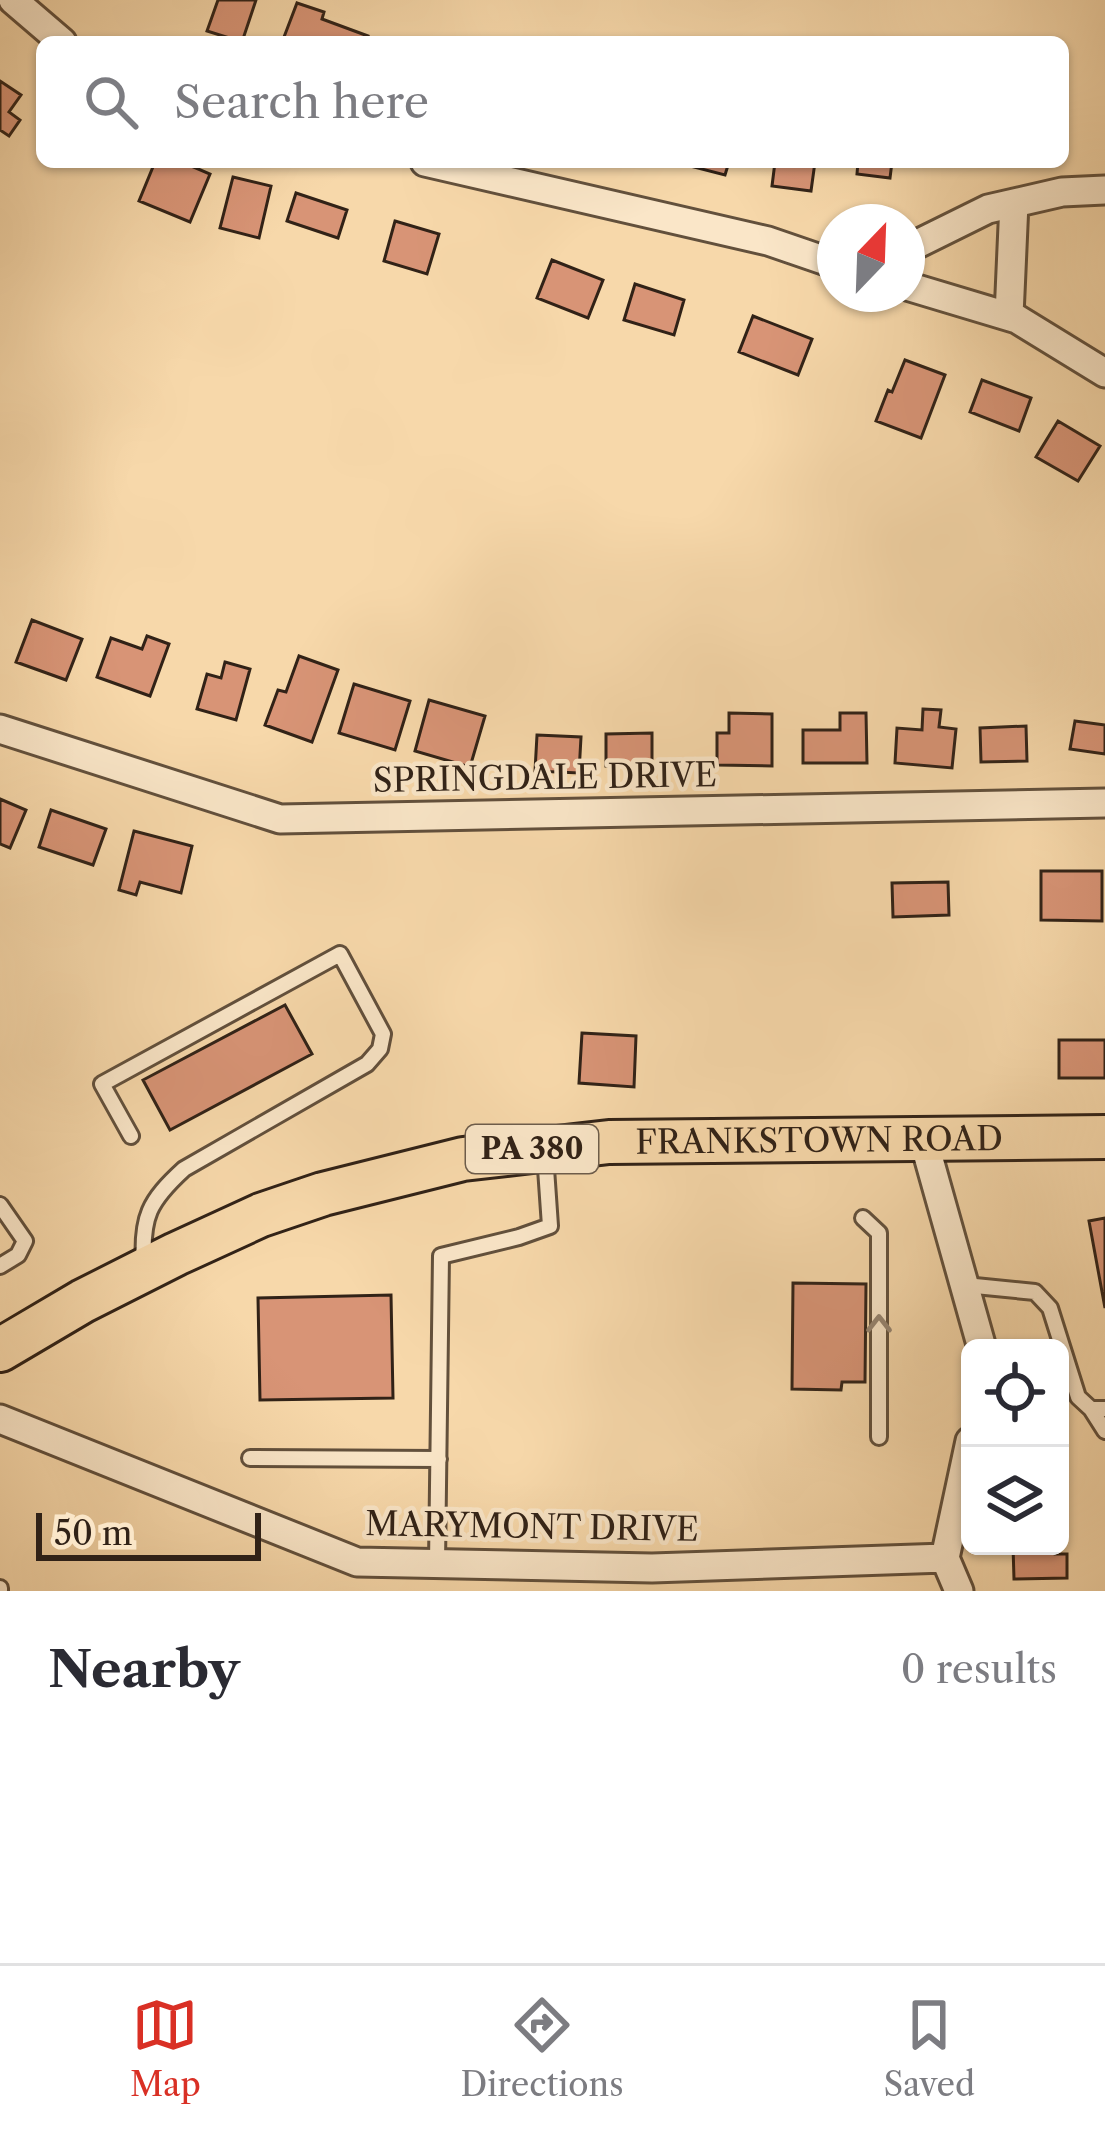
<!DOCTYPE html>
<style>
:root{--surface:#fff;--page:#f7f7f7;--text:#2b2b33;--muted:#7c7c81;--line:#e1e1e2;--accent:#d93025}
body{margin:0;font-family:"Libre Caslon Text",serif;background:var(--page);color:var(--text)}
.controls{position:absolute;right:36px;bottom:36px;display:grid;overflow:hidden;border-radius:18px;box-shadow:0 3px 9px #0004}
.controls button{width:108px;height:108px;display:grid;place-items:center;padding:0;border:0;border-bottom:3px solid var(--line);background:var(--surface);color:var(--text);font:60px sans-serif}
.compass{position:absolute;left:817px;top:204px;width:108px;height:108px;border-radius:50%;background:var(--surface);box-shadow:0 3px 9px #0004;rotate:23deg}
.scale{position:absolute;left:36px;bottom:30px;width:225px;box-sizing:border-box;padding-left:12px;border:6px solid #312217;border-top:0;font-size:33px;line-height:42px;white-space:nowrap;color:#312217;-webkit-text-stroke:9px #fae6c8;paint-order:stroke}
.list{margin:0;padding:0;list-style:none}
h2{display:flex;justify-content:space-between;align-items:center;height:156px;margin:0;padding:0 48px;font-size:51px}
h2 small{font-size:39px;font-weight:400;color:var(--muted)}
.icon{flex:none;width:66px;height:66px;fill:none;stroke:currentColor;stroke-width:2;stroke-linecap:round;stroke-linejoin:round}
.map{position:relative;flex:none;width:1105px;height:1591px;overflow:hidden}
.search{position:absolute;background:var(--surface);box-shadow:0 3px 9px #0004;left:36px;right:36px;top:36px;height:132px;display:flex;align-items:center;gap:30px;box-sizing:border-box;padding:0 42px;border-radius:18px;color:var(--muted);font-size:45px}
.sheet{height:372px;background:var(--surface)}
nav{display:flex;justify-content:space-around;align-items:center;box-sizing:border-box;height:168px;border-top:3px solid var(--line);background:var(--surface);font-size:33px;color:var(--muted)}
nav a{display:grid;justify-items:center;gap:6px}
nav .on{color:var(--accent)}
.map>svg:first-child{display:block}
</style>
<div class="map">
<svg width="1105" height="1591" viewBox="0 0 1105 1591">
<rect width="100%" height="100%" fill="#f7d8aa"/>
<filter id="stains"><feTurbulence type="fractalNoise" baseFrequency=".00167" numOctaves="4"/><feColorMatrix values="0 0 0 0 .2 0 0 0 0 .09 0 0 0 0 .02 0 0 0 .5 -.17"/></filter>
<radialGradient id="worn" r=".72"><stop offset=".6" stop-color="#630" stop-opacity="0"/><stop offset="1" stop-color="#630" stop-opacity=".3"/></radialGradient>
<path fill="#d89476" stroke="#312217" stroke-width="3" d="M 218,0 L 256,0 L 242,42 L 207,31 Z
M 297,3 L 324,12 L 322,19 L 368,36 L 366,42 L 298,42 L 284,37 Z
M 0,81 L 21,95 L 9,112 L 20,120 L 9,136 L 0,130 Z
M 155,162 L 182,162 L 210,174 L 190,222 L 139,201 Z
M 687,162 L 729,162 L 725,175 L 686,165 Z
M 775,162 L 815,162 L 811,191 L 772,186 Z
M 858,162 L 892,162 L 890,178 L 857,174 Z
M 233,177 L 271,186 L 259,238 L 220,228 Z
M 296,193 L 347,210 L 338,238 L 287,221 Z
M 395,221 L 439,234 L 427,274 L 384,261 Z
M 552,260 L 603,280 L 588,318 L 537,298 Z
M 635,284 L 684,300 L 674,335 L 624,320 Z
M 753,316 L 812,339 L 798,375 L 739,352 Z
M 905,360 L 945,375 L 921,438 L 876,421 L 888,390 L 892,392 Z
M 982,380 L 1031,398 L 1019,431 L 970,412 Z
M 1058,421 L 1100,446 L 1078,481 L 1036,457 Z
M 32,620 L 82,639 L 66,680 L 16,662 Z
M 147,636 L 169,644 L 150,696 L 97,677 L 111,638 L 142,649 Z
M 299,656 L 338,670 L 312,742 L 265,725 L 278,690 L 286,692 Z
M 225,662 L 250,669 L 236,720 L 197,709 L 207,674 L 221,678 Z
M 354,684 L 410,701 L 395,750 L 339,733 Z
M 429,700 L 485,716 L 470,767 L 415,751 Z
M 923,709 L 941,710 L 939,727 L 956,729 L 952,768 L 895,763 L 897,728 L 922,730 Z
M 729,713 L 772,714 L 772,766 L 717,765 L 717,733 L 729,733 Z
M 840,713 L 866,713 L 867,763 L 803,763 L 803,730 L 840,730 Z
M 1075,721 L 1105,725 L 1105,754 L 1070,749 Z
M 1026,726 L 1027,761 L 981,762 L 980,728 Z
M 652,733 L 652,767 L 606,766 L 606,734 Z
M 537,735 L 581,737 L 579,773 L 535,771 Z
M 0,799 L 26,810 L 10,848 L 0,844 Z
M 51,810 L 106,829 L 93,865 L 39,847 Z
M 134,831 L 192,846 L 181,893 L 140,882 L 136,895 L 119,890 Z
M 1041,871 L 1102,871 L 1102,921 L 1041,920 Z
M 948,882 L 949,915 L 893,917 L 892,883 Z
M 285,1005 L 312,1054 L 170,1130 L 143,1080 Z
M 582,1033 L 636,1036 L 634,1087 L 579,1083 Z
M 1059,1040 L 1105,1040 L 1105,1078 L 1059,1078 Z
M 1105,1218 L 1105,1308 L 1089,1221 Z
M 793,1283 L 866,1284 L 865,1382 L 842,1382 L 841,1390 L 792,1389 Z
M 391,1295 L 393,1398 L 260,1400 L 258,1298 Z
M 1013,1546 L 1054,1546 L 1055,1554 L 1067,1554 L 1067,1578 L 1014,1579 Z"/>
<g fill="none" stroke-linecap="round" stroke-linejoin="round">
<g stroke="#62503c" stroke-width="20">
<path id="lane" d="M 131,1136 L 102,1084 L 340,954 L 383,1034 L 380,1049 L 367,1064 L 184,1169 C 149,1201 141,1217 144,1265
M 0,1205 L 25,1241 L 18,1255 L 0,1266
M 863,1218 L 879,1233 L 879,1437
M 965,1285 L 1035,1292 L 1050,1308 L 1078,1397 L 1091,1409 L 1105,1409
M 1091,1409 L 1105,1431
M 250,1458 L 439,1459
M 437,1563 L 441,1256 L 519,1237 L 550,1226 L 545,1154
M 0,1588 L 0,1590"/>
</g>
<g stroke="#62503c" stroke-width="33">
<path id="street" d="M 13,0 L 62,42
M 425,162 L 768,241 L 835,264
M 907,249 L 988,209 L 1062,192 L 1105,190
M 907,286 L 1017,319 L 1105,373
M 1009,316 L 1014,203
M 0,729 L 280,819 L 1105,803
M 923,1138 L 982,1348
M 0,1419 L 357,1562 L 652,1568 L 945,1558
M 959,1591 L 945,1558 L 970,1441"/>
</g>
<g stroke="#312217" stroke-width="48">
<g id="primary">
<path id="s1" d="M 0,1350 L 83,1301 L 176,1254 L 261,1215 L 323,1194 L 463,1159 L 609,1142 L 1105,1137"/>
</g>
</g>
<use href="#lane" stroke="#fae6c8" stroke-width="14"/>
<use href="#street" stroke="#fae6c8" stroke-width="27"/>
<use href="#primary" stroke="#f7d8aa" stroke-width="42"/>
</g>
<defs><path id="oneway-chevron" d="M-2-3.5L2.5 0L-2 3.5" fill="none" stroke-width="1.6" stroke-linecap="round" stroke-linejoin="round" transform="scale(3)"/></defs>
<use stroke="#968470" href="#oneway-chevron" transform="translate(879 1324) rotate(-90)"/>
<g text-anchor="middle" stroke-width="9" stroke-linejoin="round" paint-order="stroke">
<rect fill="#fae6c8" stroke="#6d5d4c" stroke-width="3" x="466" y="1125" width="132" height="48" rx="9"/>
<g font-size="30" font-weight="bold" fill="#312217">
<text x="532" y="1159">PA 380</text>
</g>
<g font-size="33" fill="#312217" stroke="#fae6c8">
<text transform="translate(545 777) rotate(-1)" y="12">SPRINGDALE DRIVE</text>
<text dy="12" stroke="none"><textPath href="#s1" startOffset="861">FRANKSTOWN ROAD</textPath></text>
<text transform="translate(532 1526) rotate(1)" y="12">MARYMONT DRIVE</text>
</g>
</g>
<rect width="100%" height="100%" filter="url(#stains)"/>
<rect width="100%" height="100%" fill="url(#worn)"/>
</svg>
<div class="controls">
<button><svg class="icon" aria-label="locate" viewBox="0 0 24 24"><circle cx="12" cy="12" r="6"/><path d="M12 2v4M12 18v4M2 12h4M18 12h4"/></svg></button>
<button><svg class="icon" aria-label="layers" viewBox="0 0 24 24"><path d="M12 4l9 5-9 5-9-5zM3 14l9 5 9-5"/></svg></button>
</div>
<svg class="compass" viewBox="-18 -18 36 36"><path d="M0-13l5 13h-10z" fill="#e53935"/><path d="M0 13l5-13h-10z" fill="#7c7c81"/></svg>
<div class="scale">50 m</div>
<div class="search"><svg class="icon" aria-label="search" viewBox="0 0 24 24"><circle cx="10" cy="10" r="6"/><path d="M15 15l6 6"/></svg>Search here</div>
</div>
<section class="sheet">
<h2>Nearby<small>0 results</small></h2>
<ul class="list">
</ul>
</section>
<nav>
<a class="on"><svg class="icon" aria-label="map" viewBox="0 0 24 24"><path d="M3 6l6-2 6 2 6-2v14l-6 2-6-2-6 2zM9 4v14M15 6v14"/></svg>Map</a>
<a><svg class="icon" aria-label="directions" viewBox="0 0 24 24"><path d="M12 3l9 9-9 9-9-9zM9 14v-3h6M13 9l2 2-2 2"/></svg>Directions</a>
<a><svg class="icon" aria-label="saved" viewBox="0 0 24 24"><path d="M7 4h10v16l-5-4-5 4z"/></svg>Saved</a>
</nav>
